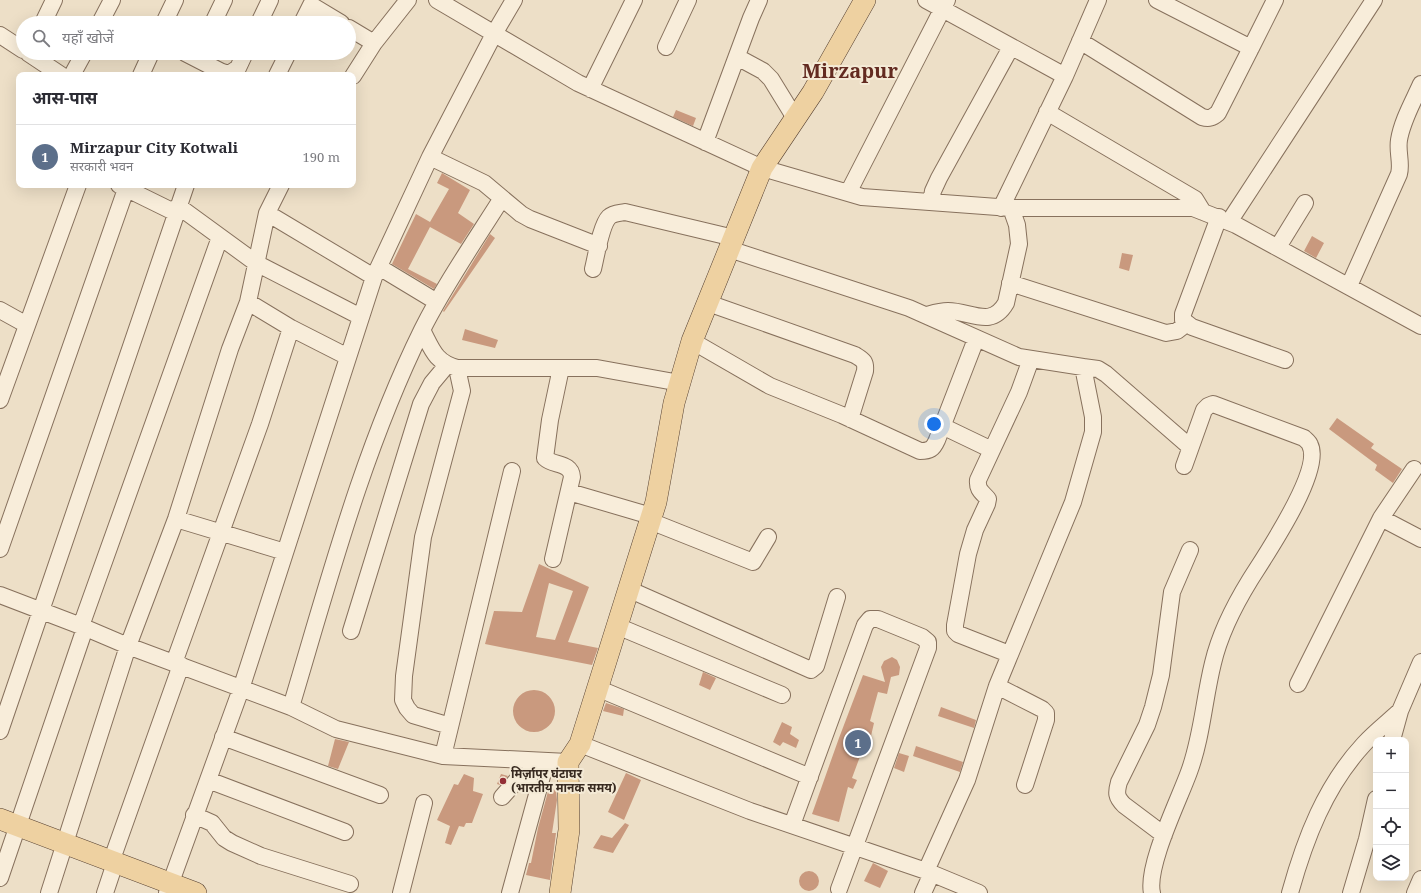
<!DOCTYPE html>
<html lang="hi">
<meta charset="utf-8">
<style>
:root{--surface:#fff;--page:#f7f7f7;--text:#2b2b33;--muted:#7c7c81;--line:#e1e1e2;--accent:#111827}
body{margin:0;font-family:"Noto Serif","Noto Sans Devanagari",serif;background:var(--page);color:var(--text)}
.controls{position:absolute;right:12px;bottom:12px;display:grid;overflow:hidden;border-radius:8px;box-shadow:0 4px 16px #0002}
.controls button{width:36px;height:36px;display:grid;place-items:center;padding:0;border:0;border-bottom:1px solid var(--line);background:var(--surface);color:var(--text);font:20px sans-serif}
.you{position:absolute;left:934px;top:424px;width:14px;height:14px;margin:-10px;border:3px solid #fff;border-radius:50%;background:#1a73e8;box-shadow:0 0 0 6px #1a73e833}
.badge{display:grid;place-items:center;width:26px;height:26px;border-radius:50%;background:var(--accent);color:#fff;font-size:13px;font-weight:700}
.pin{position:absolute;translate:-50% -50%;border:2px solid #fff;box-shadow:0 1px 4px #0006}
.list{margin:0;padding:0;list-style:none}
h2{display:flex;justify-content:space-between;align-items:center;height:52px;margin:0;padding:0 16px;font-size:17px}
h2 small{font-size:13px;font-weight:400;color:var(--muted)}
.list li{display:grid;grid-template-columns:26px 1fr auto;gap:12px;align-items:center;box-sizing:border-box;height:64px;padding:0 16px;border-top:1px solid var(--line)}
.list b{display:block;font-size:15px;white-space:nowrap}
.list p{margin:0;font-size:13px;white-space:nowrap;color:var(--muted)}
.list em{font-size:13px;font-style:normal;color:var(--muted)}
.icon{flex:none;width:22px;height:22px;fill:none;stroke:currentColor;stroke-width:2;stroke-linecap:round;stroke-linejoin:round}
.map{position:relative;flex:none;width:1421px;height:893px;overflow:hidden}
.search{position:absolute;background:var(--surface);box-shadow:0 4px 16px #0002;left:16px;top:16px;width:340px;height:44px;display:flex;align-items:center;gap:10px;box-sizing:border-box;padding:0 14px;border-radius:22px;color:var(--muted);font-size:15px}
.panel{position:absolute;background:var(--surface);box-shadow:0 4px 16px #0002;left:16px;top:72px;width:340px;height:116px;border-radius:8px}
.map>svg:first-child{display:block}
</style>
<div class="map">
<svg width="1421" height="893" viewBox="0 0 1421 893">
<rect width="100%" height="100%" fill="#eddfc7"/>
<path fill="#c9997e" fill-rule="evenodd" d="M 676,110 L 696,118 L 693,126 L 673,117 Z
M 442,173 L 470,190 L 458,213 L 474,224 L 461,244 L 430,227 L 408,269 L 437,284 L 434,289 L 392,264 L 416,214 L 430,222 L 449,189 L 437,183 Z
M 490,234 L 495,238 L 444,312 L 443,311 L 449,301 Z
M 1312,236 L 1324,243 L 1316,258 L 1304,251 Z
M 1122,253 L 1133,255 L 1129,271 L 1119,268 Z
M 465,329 L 498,340 L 495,348 L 462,340 Z
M 1337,418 L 1374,444 L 1371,448 L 1402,469 L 1393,483 L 1375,470 L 1377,465 L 1329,429 Z
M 539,564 L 589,587 L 568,642 L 598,648 L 592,665 L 485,644 L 494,611 L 522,612 ZM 549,583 L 573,591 L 555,640 L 536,637 Z
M 892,657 L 897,660 L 900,667 L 899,675 L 891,677 L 887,694 L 878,692 L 870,721 L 874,723 L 871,736 L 868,735 L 852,778 L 857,780 L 853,789 L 848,787 L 839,822 L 812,814 L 839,738 L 863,675 L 885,682 L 881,667 L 884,661 Z
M 703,672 L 716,678 L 710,690 L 699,685 Z
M513 711a21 21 0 1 1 42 0a21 21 0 1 1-42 0Z
M 606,703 L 624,709 L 623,716 L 603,711 Z
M 941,707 L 976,720 L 974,728 L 938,716 Z
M 782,722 L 792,727 L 790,734 L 799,740 L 796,748 L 783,742 L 780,746 L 773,742 Z
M 335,739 L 349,742 L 338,769 L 328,766 Z
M 916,746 L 963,762 L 960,772 L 913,756 Z
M 899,753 L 909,756 L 904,772 L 894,768 Z
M 626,773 L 641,780 L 624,820 L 608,812 Z
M 464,774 L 474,778 L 473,791 L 483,794 L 472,823 L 466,823 L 464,827 L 459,826 L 451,845 L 445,843 L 450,826 L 437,820 L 454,784 L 458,785 Z
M 501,774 L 508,776 L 500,785 L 497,784 Z
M 549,788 L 556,790 L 557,800 L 552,833 L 556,833 L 550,880 L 526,875 L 529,863 L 531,863 L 538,828 Z
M 625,823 L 629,825 L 613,853 L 593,848 L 601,835 L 612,838 Z
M 873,863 L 888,871 L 880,888 L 864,881 Z
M799 881a10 10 0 1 1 20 0a10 10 0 1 1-20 0Z"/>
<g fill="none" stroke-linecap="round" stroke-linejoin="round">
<g stroke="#87715d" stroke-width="18">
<path id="minor" d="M 437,0 L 578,83 L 762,168 L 862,197 L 1011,208 L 1193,208 L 1236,225 L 1421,326
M 926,0 L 1065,76
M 1157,0 L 1251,48 L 1275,0
M 43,23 L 54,0
M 100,23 L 112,0
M 164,23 L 175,0
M 213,23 L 224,0
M 259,23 L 270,0
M 302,23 L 311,5 L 341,23
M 349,28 L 374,43
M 0,35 L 23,50
M 1080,41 L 1202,117 C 1209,119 1212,118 1218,113 L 1251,48
M 666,47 L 688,0
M 28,53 L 61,75
M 185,53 L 222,72 L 229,74 L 238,68 L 245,53
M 737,57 L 763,71 L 771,79 L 795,118
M 72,75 L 84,53
M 141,75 L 151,53
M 277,75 L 288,53
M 353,76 L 374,43 L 408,0
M 590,89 L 634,0
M 1047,112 L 1195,199 L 1203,212
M 705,142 L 751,18 L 759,0
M 430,157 L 484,183 L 521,214 L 530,219 L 599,246
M 119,185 L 176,213
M 848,193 L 947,0
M 931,202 L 933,191 L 939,178 L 1011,47
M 178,206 L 256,263 L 361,317
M 1001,208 L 1065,76 L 1098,0
M 267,213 L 374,277
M 1219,217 L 1183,314 L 1183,320 L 1192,327 L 1285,360
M 1229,222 L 1374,0
M 1278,247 L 1305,203
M 729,249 L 909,308 L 1019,357 L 1083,367 L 1093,417 L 1093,432 L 1073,502 L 997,686 L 967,780 L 926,871
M 379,267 L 437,302
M 593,269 C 596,257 601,225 609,217 C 613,213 620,213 625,212 L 734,238
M 1010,283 L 1166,333 L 1177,331 L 1186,324
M 1349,286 L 1399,174 C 1402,163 1397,152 1399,140 C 1402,121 1413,102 1421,84
M 248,302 L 291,328 L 348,357
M 708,303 L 855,355 C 863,360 866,361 865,371 L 850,419
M 0,310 L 27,325
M 927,315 C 934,313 940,311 948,311 C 971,311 991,329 1006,303 L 1019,244 L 1017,225 L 1011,208
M 422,330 C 432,349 435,362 457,368 L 597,368 L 680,383
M 692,341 L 770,386 L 842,415 L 920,451 C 930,451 933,449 937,440 L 976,339
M 1083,367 L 1098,369 L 1106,374 L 1190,447
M 0,400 L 78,185
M 942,426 L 992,450
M 569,492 L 651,516
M 1381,518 L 1414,469
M 176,519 L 285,552
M 650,521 L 753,562 L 768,537
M 0,549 L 126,189
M 553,559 L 572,477 C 571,462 553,466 545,458 L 550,420 L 561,368
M 628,589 L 811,670 L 816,666 L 837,597
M 0,595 L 81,626 L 128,646 L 291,707 L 336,729 L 443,756 L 568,762
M 81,626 L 220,237
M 617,626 L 782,695
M 351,631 L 421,404 L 432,383 L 447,365
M 1009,654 L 958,634 L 955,631 L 955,625 L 968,554 L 975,530 L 987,504 L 988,499 C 982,492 977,490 978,480 L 1019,392 L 1031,359
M 174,663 L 260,424 L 291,328
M 1298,684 L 1381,518 L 1421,539
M 997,686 L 1042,709 L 1046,713 L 1046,720 L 1025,785
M 597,688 L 810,777
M 291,707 C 329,580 363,450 422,330 C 445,284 475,241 502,198
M 450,726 L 413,715 L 407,708 L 403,700 L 404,676 L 423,537 L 462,391 L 457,368
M 0,731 L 186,185
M 223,737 L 380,795
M 1392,740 L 1400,711 L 1421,662
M 580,744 L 750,811 L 926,871 L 979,893
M 443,756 L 512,471
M 208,780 L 345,832
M 502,797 L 517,780 L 544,769
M 194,815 L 212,823 L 224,838 L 232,843 L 261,856 L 350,884
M 792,825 L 865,625 L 870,619 L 878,619 L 922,637 L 928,642 L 928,648 L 839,889
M 1164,835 L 1124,805 C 1116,797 1116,793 1119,782 L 1147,725 L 1153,707 L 1161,675 L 1172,592 L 1190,550
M 111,862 L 181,665
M 0,878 L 85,628
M 49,893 L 128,646 L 176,519 L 230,349 L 248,302 L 267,213 L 281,185
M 105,893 L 115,863
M 167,893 L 241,689 L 374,277 L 430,157 L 494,34 L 514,0
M 401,893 L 424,803
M 510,893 L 544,769 L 556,762
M 923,893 L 932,873
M 1152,893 C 1146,866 1179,800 1189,772 C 1202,737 1204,699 1213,663 C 1220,633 1234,606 1250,580 C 1265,556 1323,471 1310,445 C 1309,442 1306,440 1304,438 L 1213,404 L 1208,406 L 1204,410 L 1184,466
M 1290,893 C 1305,839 1325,786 1364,744 C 1375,732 1388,722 1400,711
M 1351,893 L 1367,839 L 1376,799
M 1415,893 L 1421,879"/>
</g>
<g stroke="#564031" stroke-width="22">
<path id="major" d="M 0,819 L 196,893
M 560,893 L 569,830 L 568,762 L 580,744 L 656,502 L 674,403 L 692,341 L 762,168 L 813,92 L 865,0"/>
</g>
<use href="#minor" stroke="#f8edda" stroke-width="16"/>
<use href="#major" stroke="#eed1a1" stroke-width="21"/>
</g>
<circle fill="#942f36" stroke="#f4ead6" stroke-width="1.5" cx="503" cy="781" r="4"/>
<g text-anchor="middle" stroke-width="4" stroke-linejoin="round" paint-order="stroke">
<g font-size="12" font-weight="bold" fill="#382a20" stroke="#f4ead6" text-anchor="start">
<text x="511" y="778">मिर्ज़ापुर घंटाघर<tspan x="511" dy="14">(भारतीय मानक समय)</tspan></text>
</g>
<g font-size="20" font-weight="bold" fill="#632b21" stroke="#f4ead6">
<text x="850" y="78">Mirzapur</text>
</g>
</g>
</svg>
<div class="controls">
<button>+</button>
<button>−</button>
<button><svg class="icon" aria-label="locate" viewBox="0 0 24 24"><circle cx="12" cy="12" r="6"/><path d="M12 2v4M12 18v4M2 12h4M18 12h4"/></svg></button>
<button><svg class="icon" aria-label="layers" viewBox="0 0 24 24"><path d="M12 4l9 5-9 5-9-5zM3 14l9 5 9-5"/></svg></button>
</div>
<div class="you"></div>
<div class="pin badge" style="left:858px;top:743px;background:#5c6f8a">1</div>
<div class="search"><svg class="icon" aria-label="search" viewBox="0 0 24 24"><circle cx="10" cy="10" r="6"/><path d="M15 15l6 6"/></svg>यहाँ खोजें</div>
<section class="panel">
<h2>आस-पास<small></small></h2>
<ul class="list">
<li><span class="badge" style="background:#5c6f8a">1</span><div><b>Mirzapur City Kotwali</b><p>सरकारी भवन</p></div><em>190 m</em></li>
</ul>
</section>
</div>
